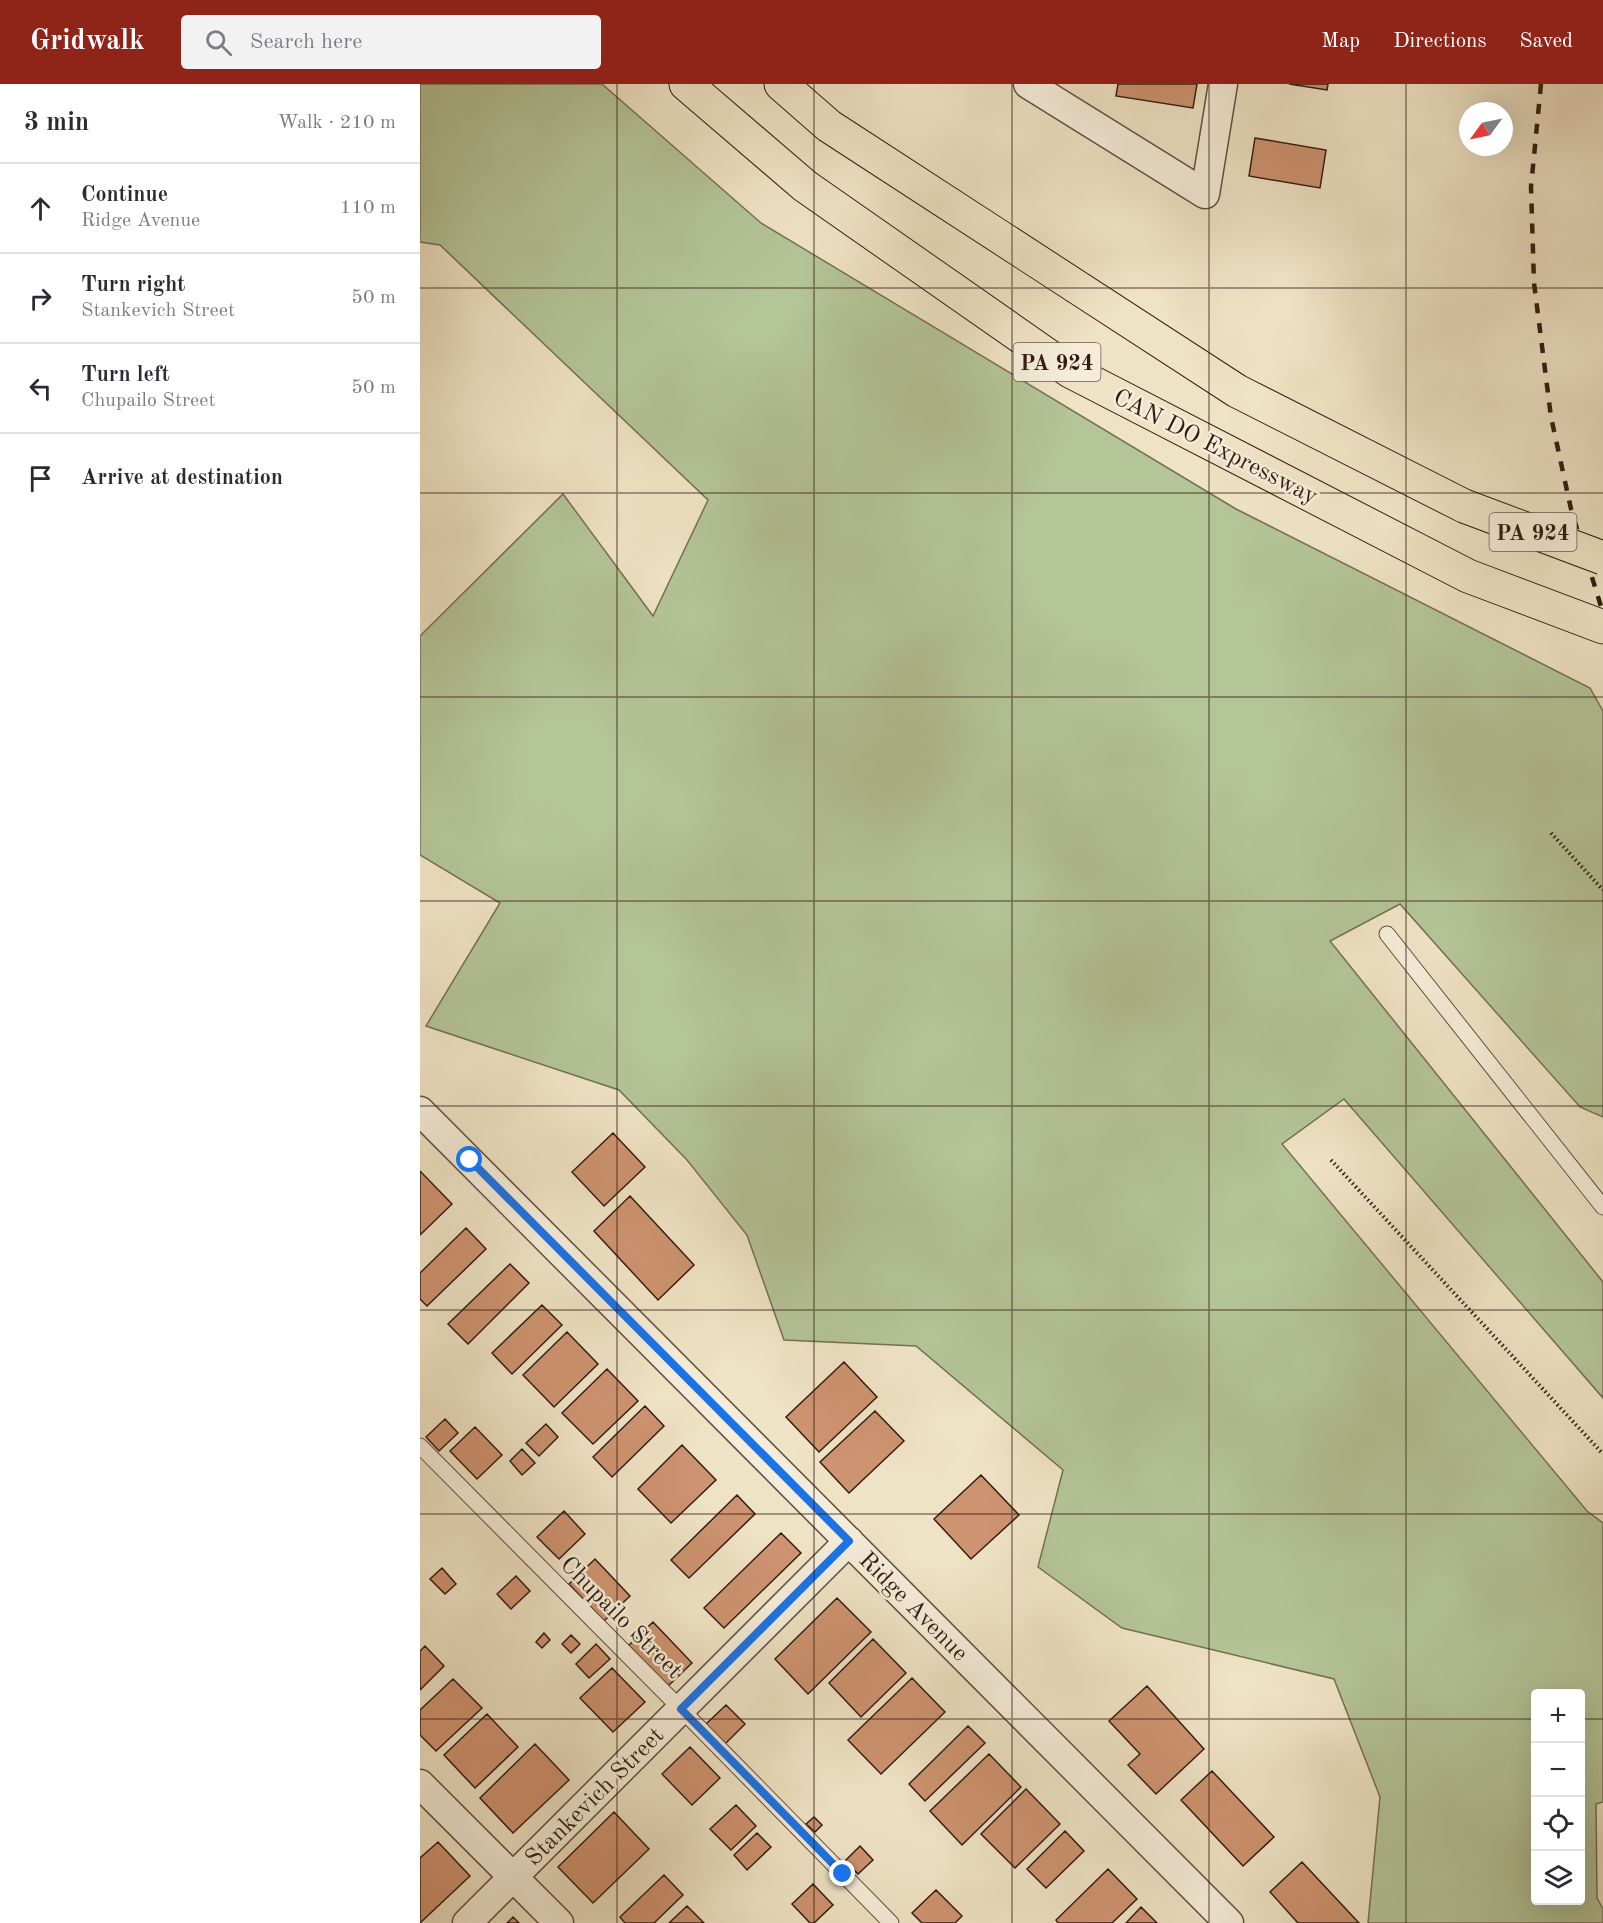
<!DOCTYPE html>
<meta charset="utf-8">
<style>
:root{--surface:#fff;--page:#f2f2f3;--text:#2b2b33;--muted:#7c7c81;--line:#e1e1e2;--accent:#8f2418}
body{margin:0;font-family:"Old Standard TT",serif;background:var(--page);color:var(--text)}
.controls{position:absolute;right:18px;bottom:18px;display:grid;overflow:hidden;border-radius:6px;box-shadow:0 6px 24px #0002}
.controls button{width:54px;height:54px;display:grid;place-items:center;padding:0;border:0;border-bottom:2px solid var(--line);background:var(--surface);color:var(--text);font:30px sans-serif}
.compass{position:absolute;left:1039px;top:18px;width:54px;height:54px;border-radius:50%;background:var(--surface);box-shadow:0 6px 24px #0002;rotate:237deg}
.stop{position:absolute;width:18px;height:18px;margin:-14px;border:4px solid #1a73e8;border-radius:50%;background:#fff}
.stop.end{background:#1a73e8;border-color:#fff;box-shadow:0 2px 6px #0008}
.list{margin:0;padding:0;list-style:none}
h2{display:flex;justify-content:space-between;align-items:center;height:78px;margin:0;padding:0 24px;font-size:26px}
h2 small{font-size:20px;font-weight:400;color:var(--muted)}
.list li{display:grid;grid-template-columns:39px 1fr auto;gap:18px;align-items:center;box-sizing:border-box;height:90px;padding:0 24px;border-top:2px solid var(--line)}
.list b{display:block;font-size:22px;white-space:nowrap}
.list p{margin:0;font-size:20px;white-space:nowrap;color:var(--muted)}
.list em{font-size:20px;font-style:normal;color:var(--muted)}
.icon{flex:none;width:33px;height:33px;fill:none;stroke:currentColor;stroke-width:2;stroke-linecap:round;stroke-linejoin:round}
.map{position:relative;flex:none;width:1183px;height:1839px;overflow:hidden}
header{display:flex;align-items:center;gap:36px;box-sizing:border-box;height:84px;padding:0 30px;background:var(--accent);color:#fff}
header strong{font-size:28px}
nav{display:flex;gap:33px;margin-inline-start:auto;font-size:21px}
.search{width:420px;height:54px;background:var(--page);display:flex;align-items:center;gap:15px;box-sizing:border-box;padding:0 21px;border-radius:6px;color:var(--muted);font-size:22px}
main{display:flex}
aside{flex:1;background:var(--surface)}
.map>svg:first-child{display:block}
</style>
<header>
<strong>Gridwalk</strong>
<div class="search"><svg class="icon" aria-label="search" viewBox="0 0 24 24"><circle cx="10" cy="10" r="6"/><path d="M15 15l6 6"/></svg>Search here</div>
<nav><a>Map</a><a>Directions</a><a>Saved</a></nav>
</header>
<main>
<aside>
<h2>3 min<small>Walk · 210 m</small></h2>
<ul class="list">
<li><svg class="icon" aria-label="ahead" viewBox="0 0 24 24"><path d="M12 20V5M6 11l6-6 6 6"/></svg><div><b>Continue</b><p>Ridge Avenue</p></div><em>110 m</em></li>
<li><svg class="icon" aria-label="right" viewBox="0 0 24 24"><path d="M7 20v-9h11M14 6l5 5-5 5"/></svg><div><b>Turn right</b><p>Stankevich Street</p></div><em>50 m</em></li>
<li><svg class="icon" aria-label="left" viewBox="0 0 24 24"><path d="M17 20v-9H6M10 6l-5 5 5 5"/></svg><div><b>Turn left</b><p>Chupailo Street</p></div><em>50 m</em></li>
<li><svg class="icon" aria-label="arrive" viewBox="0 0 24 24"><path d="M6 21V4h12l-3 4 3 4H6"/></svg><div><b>Arrive at destination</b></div></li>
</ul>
</aside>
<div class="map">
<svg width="1183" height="1839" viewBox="0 0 1183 1839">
<rect width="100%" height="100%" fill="#efe3c5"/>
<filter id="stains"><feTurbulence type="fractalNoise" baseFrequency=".00333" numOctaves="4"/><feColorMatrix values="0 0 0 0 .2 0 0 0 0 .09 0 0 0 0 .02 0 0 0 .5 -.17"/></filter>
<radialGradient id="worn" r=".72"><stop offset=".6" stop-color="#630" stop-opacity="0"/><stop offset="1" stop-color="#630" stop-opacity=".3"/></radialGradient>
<path fill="#b4c598" stroke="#747055" stroke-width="1.5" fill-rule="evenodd" d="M 0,0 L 182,0 L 341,139 L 816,425 L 1170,604 L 1183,627 L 1183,1033 L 1160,1023 L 980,820 L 910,857 L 1183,1198 L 1183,1314 L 924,1015 L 862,1060 L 1167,1427 L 1183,1439 L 1183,1718 L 1176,1720 L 1177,1814 L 1183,1825 L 1183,1839 L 948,1839 L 960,1713 L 914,1595 L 702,1544 L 618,1483 L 643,1386 L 496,1262 L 364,1256 L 327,1151 L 267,1076 L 199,1006 L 6,942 L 80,819 L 0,771 L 0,552 L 143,410 L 233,532 L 288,416 L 20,161 L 0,158 ZM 1116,1610 L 1160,1610 L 1160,1816 L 1116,1816 Z"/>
<path fill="#ce9370" stroke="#341c12" stroke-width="1.5" d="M 698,0 L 777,0 L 773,24 L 696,12 Z
M 869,0 L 908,0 L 907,6 Z
M 835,54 L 906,66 L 900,104 L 829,92 Z
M 193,1049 L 225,1083 L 184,1122 L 152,1088 Z
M 0,1087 L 32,1120 L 0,1151 Z
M 210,1112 L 274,1181 L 238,1216 L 174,1147 Z
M 46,1144 L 66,1165 L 7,1222 L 0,1215 L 0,1189 Z
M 90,1180 L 109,1199 L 48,1260 L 28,1240 Z
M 122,1221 L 142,1241 L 92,1290 L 72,1269 Z
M 147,1248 L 178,1280 L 134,1323 L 103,1291 Z
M 424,1278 L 457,1313 L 399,1368 L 366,1333 Z
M 187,1285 L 218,1317 L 173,1360 L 142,1329 Z
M 225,1322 L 244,1342 L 192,1393 L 173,1373 Z
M 455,1327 L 484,1357 L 429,1409 L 400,1378 Z
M 25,1335 L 38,1349 L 19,1367 L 6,1353 Z
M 126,1340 L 138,1353 L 119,1372 L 106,1359 Z
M 55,1343 L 82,1371 L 57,1395 L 30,1367 Z
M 262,1361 L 296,1396 L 251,1439 L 218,1405 Z
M 102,1365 L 115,1379 L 102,1391 L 90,1377 Z
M 561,1391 L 599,1431 L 551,1475 L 514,1435 Z
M 317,1411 L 335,1430 L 269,1494 L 251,1476 Z
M 144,1427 L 165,1450 L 139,1475 L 117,1453 Z
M 361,1449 L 381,1469 L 304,1544 L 284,1524 Z
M 175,1475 L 210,1512 L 184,1537 L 149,1500 Z
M 22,1484 L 36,1500 L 25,1510 L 10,1495 Z
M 96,1492 L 110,1507 L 91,1525 L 77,1510 Z
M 417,1514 L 451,1548 L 388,1610 L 355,1575 Z
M 233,1538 L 272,1579 L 247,1603 L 208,1562 Z
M 124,1549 L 130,1556 L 122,1564 L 116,1558 Z
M 151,1551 L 160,1560 L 151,1569 L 142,1560 Z
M 453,1555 L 486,1589 L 441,1633 L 409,1599 Z
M 176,1560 L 190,1575 L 169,1594 L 156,1580 Z
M 5,1562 L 24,1582 L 0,1606 L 0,1567 Z
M 192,1584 L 225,1618 L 193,1648 L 160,1614 Z
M 492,1594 L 525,1628 L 461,1690 L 428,1656 Z
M 33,1595 L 62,1624 L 16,1667 L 0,1651 L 0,1626 Z
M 727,1602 L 784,1665 L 736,1710 L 708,1681 L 720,1670 L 689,1637 Z
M 306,1621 L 325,1640 L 305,1660 L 286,1640 Z
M 67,1630 L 98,1663 L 55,1704 L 24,1671 Z
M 548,1642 L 565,1659 L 505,1717 L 489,1700 Z
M 115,1660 L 149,1696 L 93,1749 L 60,1714 Z
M 270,1663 L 300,1694 L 272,1721 L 242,1690 Z
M 569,1670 L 601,1703 L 542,1761 L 510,1727 Z
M 792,1687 L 854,1753 L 823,1782 L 761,1716 Z
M 606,1705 L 640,1740 L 595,1784 L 561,1750 Z
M 316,1721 L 336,1742 L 311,1766 L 290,1745 Z
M 194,1728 L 229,1765 L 173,1819 L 138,1783 Z
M 394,1733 L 402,1741 L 395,1748 L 386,1740 Z
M 645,1747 L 664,1767 L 626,1804 L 607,1785 Z
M 337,1749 L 351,1763 L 327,1786 L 314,1771 Z
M 18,1758 L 50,1792 L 0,1839 L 0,1774 Z
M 440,1762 L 453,1776 L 438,1790 L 425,1777 Z
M 882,1778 L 939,1839 L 878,1839 L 850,1808 Z
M 688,1785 L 717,1815 L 692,1839 L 638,1839 L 636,1836 Z
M 244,1791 L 263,1811 L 234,1839 L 205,1839 L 200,1833 Z
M 393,1800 L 413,1821 L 394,1839 L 390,1839 L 372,1820 Z
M 516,1806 L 542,1832 L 535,1839 L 502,1839 L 492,1829 Z
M 267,1822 L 284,1839 L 249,1839 Z
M 721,1823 L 737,1839 L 706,1839 Z
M 93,1833 L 99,1839 L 87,1839 Z"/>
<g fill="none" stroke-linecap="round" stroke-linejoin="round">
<g stroke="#634e3f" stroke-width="17">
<path id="service" d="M 967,850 L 1183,1123
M 0,1362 L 261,1625 L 471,1839"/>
</g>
<g stroke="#634e3f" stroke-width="31">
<path id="minor" d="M 608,0 L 785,110 L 803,0
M 0,1027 L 809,1839
M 0,1700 L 139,1839
M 47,1839 L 429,1457"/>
</g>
<g stroke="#341c12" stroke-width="35">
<path id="primary" d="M 266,0 L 385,102 L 650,287 L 1048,492 L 1183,543
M 361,0 L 409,42 L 817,307 L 1044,422"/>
</g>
<path stroke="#341c12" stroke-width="4" stroke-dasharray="1.5 3" stroke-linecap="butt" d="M 1131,749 L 1183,806
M 911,1076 L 1183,1370"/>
<use href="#service" stroke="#f5edd9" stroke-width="15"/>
<use href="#minor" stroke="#f5edd9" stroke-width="28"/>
<use href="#primary" stroke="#efe3c5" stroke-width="33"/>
<path stroke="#341c12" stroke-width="4.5" stroke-dasharray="10 10" stroke-linecap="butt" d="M 1121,0 L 1111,103 L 1114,199 L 1131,333 L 1151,425 L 1183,529"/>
<g stroke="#341c12" stroke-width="35" stroke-linecap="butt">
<path id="primary-bridge" d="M 1044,422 L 1183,474"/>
</g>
<use href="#primary-bridge" stroke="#efe3c5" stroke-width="33"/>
</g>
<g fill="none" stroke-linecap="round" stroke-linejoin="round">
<path stroke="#1a73e8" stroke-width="8" d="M 50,1076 L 429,1457 L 261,1625 L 423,1790"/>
</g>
<path fill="none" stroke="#341c12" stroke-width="1.5" stroke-opacity="0.55" d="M 197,0 L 197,1839M 394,0 L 394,1839M 592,0 L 592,1839M 789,0 L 789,1839M 986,0 L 986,1839M 0,204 L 1183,204M 0,409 L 1183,409M 0,613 L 1183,613M 0,817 L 1183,817M 0,1022 L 1183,1022M 0,1226 L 1183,1226M 0,1430 L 1183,1430M 0,1635 L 1116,1635M 1160,1635 L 1183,1635"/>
<g text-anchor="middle" stroke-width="5" stroke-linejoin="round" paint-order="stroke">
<g fill="#f5edd9" stroke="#6e5b4e" stroke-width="1.5">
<rect x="593.5" y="259" width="87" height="38" rx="4.5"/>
<rect x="1069.5" y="429" width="87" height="38" rx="4.5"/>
</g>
<g font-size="22" font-weight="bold" fill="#341c12">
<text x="637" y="286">PA 924</text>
<text x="1113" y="456">PA 924</text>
</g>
<g font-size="24" fill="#341c12" stroke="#f5edd9">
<text transform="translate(796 362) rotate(27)" y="8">CAN DO Expressway</text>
<text transform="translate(494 1522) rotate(45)" y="8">Ridge Avenue</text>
<text transform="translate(202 1533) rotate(45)" y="8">Chupailo Street</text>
<text transform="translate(174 1712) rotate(-45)" y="8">Stankevich Street</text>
</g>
</g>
<rect width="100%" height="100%" filter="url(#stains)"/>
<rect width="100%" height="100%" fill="url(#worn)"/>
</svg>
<div class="controls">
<button>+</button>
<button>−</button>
<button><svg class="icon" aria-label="locate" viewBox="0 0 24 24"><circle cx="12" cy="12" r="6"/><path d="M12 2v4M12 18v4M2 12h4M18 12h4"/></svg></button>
<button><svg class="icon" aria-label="layers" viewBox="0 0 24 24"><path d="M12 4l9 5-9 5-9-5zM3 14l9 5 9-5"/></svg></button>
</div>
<svg class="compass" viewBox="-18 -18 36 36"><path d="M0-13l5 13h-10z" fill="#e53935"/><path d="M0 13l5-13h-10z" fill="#7c7c81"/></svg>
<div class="stop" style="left:50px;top:1076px"></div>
<div class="stop end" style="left:423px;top:1790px"></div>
</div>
</main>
